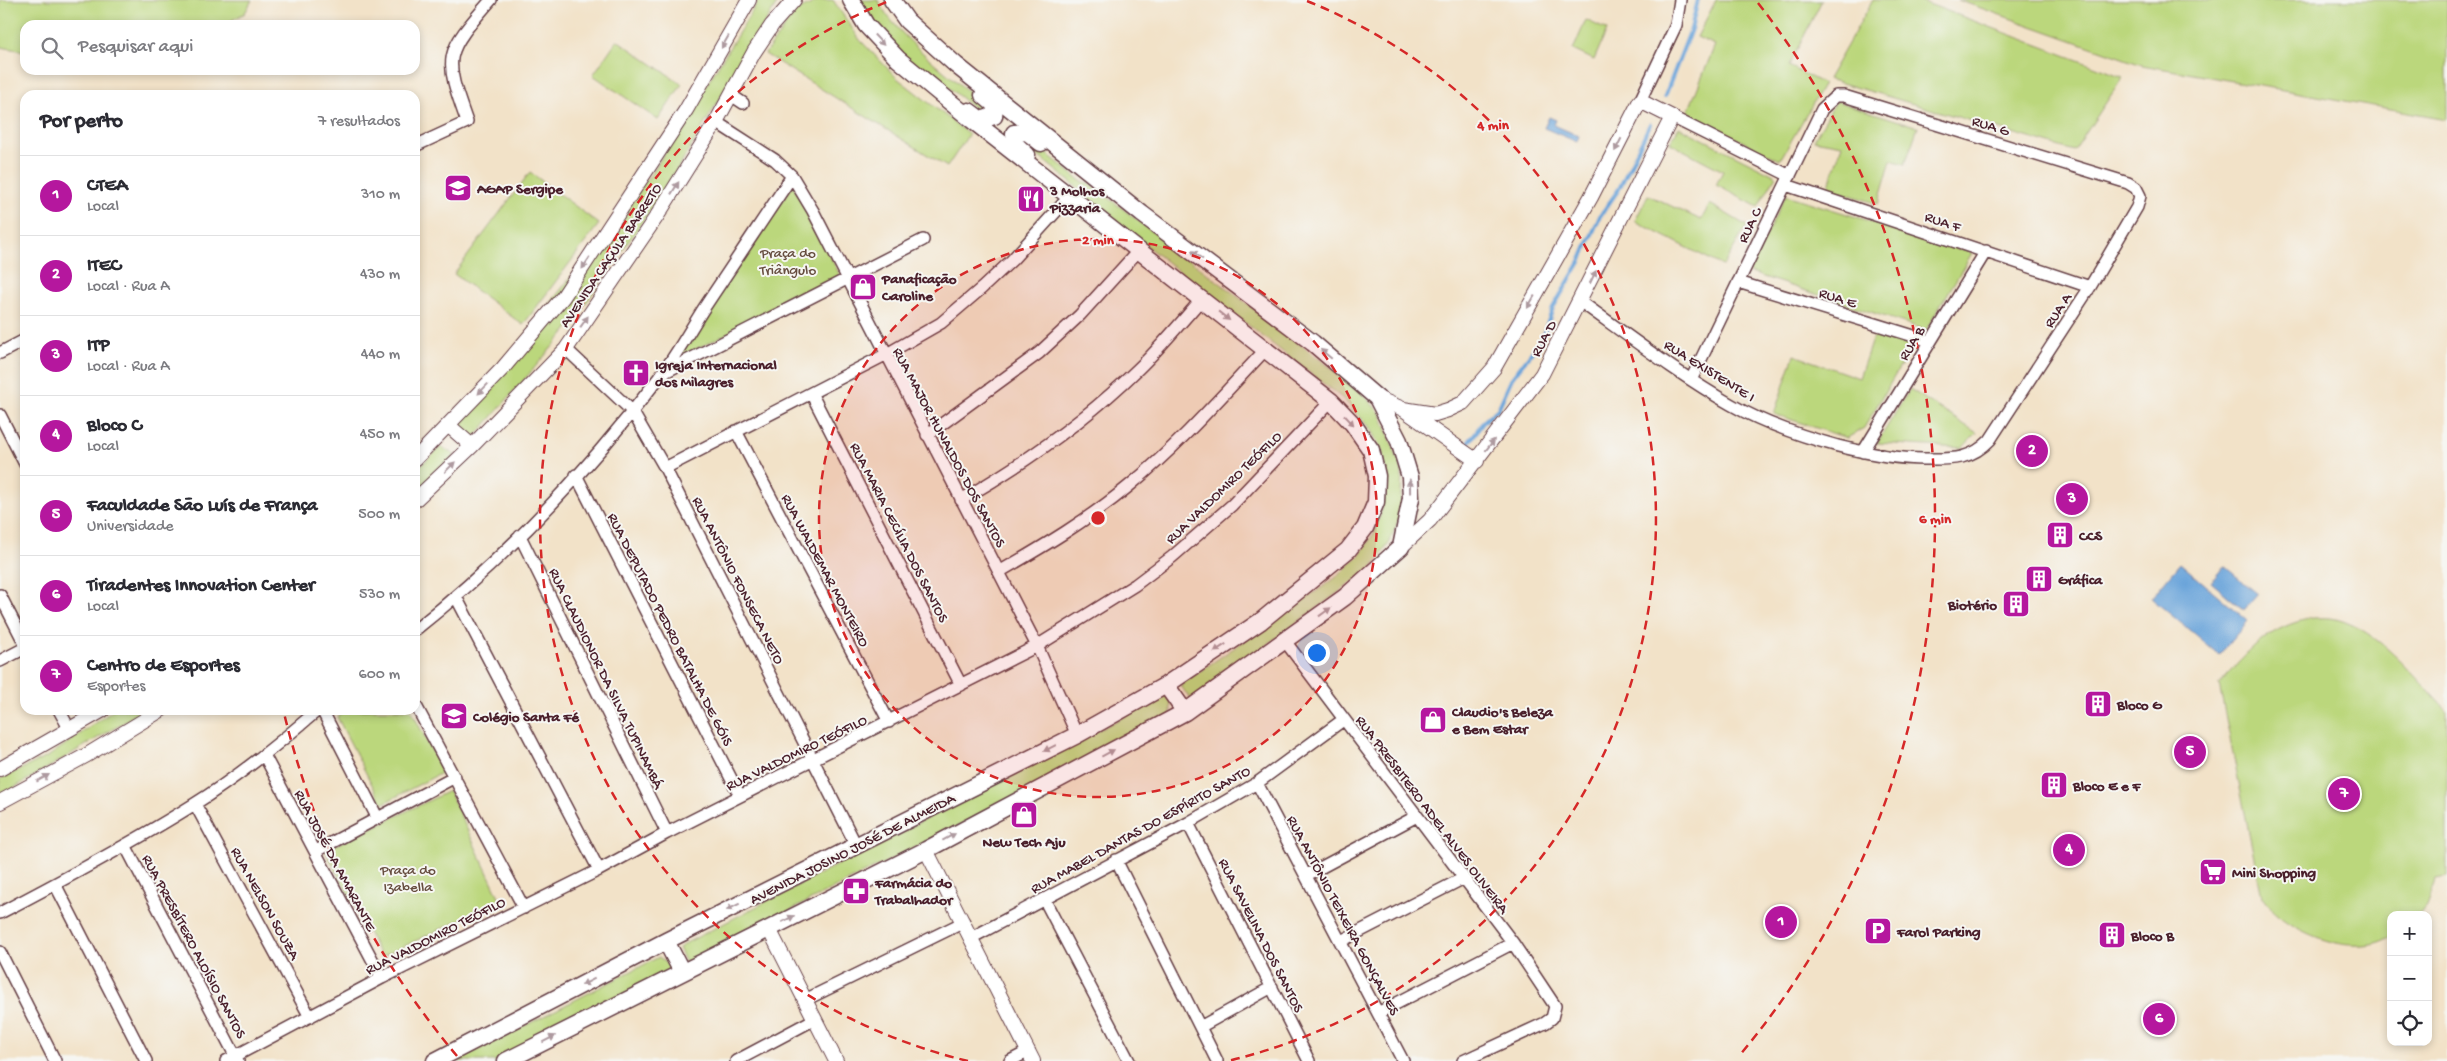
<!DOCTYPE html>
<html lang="pt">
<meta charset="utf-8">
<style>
:root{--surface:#fff;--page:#f7f7f7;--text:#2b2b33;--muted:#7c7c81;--line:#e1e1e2;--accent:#b5179e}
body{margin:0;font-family:"Gochi Hand",sans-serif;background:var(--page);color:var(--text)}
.controls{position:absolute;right:15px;bottom:15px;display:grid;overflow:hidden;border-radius:10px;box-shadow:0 2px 8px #0003}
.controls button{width:45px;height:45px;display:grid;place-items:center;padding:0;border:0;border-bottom:1px solid var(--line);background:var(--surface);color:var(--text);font:25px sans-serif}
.you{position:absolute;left:1316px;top:652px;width:18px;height:18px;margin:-12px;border:4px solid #fff;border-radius:50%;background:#1a73e8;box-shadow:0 0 0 8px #1a73e833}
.badge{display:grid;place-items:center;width:32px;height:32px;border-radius:50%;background:var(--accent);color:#fff;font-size:16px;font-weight:700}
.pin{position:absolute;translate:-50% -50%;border:2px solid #fff;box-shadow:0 1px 5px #0006}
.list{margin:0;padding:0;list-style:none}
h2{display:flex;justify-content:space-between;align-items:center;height:65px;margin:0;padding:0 20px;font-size:21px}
h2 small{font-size:16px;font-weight:400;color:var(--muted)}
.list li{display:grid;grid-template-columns:32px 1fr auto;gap:15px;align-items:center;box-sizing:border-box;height:80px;padding:0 20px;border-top:1px solid var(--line)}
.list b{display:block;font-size:19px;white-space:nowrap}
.list p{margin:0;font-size:16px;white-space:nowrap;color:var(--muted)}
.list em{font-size:16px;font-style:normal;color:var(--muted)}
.icon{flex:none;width:28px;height:28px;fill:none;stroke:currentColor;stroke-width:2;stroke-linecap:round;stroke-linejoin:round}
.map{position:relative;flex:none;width:2447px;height:1061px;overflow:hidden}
.search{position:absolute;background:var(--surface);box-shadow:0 2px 8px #0003;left:20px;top:20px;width:400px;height:55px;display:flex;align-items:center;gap:12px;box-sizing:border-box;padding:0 18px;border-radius:15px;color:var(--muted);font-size:19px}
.panel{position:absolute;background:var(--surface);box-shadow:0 2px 8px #0003;left:20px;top:90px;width:400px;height:625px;border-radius:15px}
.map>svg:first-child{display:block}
</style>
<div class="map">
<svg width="2447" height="1061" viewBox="0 0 2447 1061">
<rect width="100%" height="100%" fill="#f6f6f2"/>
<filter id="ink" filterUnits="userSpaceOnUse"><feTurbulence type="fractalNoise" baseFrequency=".02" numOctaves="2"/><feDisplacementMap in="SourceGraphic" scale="10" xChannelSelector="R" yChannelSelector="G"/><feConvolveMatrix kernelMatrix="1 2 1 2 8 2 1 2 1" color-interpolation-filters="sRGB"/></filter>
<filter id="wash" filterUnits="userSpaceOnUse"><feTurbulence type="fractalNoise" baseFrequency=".0096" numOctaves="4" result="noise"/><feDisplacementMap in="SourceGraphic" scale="20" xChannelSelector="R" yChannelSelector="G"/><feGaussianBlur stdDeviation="1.12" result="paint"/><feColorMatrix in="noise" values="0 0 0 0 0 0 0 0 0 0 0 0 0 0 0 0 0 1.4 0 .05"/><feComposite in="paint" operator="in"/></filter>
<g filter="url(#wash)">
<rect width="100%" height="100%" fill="#f2e2c8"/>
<path fill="#bbd77c" stroke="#827b54" d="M 0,0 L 252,0 L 245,13 L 223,25 L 25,25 L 25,51 L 0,47 Z
M 759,0 L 779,0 L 666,188 L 567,330 L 473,439 L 456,424 L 652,173 Z
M 819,0 L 833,0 L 860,40 L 897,78 L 969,134 L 947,167 L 765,54 L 795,12 Z
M 856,0 L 878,0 C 895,36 956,80 987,107 L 981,114 L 927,70 L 903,60 Z
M 1716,0 L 1822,0 L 1789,66 L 1824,84 L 1780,160 L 1687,114 L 1715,45 L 1697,37 Z
M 1873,0 L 1918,0 L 2123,77 L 2074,151 L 1828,79 Z
M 1958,0 L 2447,0 L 2447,119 L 2142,65 Z
M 1586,20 L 1607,30 L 1594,60 L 1573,50 Z
M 617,40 L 682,84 L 658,120 L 593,75 Z
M 1836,101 L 1918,127 L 1905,164 L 1891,160 L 1878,204 L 1828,188 L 1842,145 L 1814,140 Z
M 1679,127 L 1776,176 L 1758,207 L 1716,185 L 1723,171 L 1670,143 Z
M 1025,136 L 1082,182 L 1089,183 L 1356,387 L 1381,414 L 1402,471 L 1400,515 L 1390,542 L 1372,568 L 1191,700 L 1180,685 L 1334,579 L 1360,555 L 1374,533 L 1382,510 L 1384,480 L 1382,450 L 1368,425 L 1342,398 L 1086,199 L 1079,189 L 1021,142 Z
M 530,172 L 599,224 L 523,325 L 454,274 Z
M 793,185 L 841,277 L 676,359 Z
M 1648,195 L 1701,220 L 1710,204 L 1747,226 L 1723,266 L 1635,221 Z
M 1786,195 L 1972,253 L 1926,330 L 1748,272 Z
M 1875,331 L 1914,343 L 1864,428 L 1847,438 L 1774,414 L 1794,355 L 1859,378 Z
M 1910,389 L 1977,433 L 1962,448 L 1877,443 Z
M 441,447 L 455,455 L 415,495 L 415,470 Z
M 2313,618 C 2321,618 2329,617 2336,619 C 2380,630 2416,679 2447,711 L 2447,877 L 2436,879 L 2426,906 L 2419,915 L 2391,915 L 2391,936 C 2354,961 2284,931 2262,897 L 2219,684 C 2250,651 2266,627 2313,618 Z
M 1164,696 L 1171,700 L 1171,715 L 1098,755 L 686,963 L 679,948 L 686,943 Z
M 114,710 L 145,710 L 0,796 L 0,779 L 49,756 Z
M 345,710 L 411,710 L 443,772 L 382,804 L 337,717 Z
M 449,791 L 501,901 L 381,957 L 325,850 Z
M 659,957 L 669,966 L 668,976 L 498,1061 L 456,1061 Z"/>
<path fill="#6ba4da" stroke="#5a6282" d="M 1549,117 L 1556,120 L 1554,125 L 1579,136 L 1577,142 L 1544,128 Z
M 2180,563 L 2248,621 L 2219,655 L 2151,598 Z
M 2224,566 L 2258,594 L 2244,610 L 2211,582 Z"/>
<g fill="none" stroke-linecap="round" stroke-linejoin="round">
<path stroke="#6ba4da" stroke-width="4" d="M 1665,96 L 1691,29 L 1698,0
M 1469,442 L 1484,421 L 1498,409 L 1512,378 L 1541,340 L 1554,306 L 1580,262 L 1600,216 L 1619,189 L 1650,124"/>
</g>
</g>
<g filter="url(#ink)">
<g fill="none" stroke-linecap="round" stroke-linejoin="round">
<g stroke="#633c43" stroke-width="14">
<path id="minor" d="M 731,95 L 743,103
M 1640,101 L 1676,25 L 1680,0
M 1672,117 L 1790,176
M 716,122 L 775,160 L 792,176 L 813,211 L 1037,646 L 1077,735
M 415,146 L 467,122 C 443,55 444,54 491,0
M 1786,185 L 2090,287
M 1738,282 L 1930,341
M 1581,302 C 1630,337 1679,375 1732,405 C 1765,424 1801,436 1838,446 C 1866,453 1894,459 1924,459 C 1951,459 1970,461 1990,440 L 2090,287 L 2137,207 L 2140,196 L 2136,188 L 2128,183 L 1844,96 L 1836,96 L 1822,109 L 1691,380
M 566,349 L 632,411 L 665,468 L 856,845
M 0,353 L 25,340
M 663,373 L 923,240
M 811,393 L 961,685
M 0,415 L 25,464
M 736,431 L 889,722
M 927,435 L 1039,353 L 1080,315 L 1140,249
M 1863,452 L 1986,251
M 665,468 L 885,355 L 941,323 L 982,288 L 1012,260 L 1070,196
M 576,475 L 740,796
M 961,500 C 1025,463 1085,421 1138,369 C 1161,347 1181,322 1202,299
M 520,536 L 667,833
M 999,572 C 1044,546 1088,520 1129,486 C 1179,445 1222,396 1267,348
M 0,595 L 25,644
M 456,597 L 599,870
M 415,630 C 507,557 590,468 661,375 C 677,354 690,330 704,308 C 733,264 763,220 792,176
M 1285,641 L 1513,943 L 1555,1006 L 1552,1018 L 1545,1023 L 1463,1061
M 0,661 L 25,648
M 415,704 L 524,908
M 59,710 L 70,730
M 322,710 L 377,817
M 264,755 L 382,978
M 1257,783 L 1403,1061
M 195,804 L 310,1017
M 1188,823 L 1309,1061
M 125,845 L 238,1061
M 316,851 L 455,777
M 1116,860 L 1217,1061
M 1307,875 L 1417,816
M 55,884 L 146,1061
M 1044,899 L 1129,1061
M 0,913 C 65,879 131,844 193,805 C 238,777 278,744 318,710
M 971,938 L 1188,823 L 1257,783 L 1343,720
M 1341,941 L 1462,879
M 0,952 L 55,1061
M 805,1000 L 964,922
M 1378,1013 L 1513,943
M 1200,1027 L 1272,987
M 226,1061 L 382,978 L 599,870 L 667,833 L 1037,646 L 1135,585 L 1172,557 L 1232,505 L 1331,401
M 736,1061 L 815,1019
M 1010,1061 L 1029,1051"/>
</g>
<g stroke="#633c43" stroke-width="16">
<path id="tertiary" d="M 1377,398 L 1403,409 L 1477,461
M 448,425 L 472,446
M 415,459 L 503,368 L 563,297 L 686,110 L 749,0
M 415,500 L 472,446 L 566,349 L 657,216 L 716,122 L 754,52 L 772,25 L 794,0
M 1401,547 L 1430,520 L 1542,374 L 1672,117 L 1640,101 L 1591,197 L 1494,368 L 1463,403 L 1448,410 L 1435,414 L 1403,409
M 0,769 L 103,710
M 0,802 L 87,755 L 161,710
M 926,850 L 1033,1061
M 769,929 L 836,1061"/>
</g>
<g stroke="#633c43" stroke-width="19">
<path id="secondary" d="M 969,111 L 981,120 L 994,116 L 995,105 L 983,95
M 1027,155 L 1015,144 L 1014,133 L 1027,132 L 1041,143
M 1166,685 L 1185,712
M 666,941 L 682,972
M 435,1061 L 666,941 L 1077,735 L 1166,685 L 1261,621 L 1348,550 L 1365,528 L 1376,502 L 1377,476 L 1371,450 L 1353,424 L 1331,401 L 972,120 L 898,59 L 866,25 L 851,0
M 506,1061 L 926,850 L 1185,712 L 1345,597 L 1401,547 L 1411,498 L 1410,477 L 1399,441 L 1377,398 L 1313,343 L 1142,214 L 956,65 L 907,21 L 892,0"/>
</g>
<use href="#minor" stroke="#fff" stroke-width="11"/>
<use href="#tertiary" stroke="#fff" stroke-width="14"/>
<use href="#secondary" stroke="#fff" stroke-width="16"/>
</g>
<defs><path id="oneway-solid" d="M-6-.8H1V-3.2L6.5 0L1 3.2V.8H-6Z" transform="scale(1.25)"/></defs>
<g fill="#ae9aa0">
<use href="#oneway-solid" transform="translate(879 40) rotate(47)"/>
<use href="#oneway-solid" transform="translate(725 42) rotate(120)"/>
<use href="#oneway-solid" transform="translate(1618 145) rotate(117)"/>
<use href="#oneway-solid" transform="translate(675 188) rotate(-58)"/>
<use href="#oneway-solid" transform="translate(1197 255) rotate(-143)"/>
<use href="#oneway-solid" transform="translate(586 263) rotate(124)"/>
<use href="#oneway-solid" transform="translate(1593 277) rotate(-64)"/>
<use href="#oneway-solid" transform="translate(1531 302) rotate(120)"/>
<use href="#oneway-solid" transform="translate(1224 316) rotate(38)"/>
<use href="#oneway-solid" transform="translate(584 322) rotate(-55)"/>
<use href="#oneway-solid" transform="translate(1326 354) rotate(-140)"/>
<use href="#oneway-solid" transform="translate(483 389) rotate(134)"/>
<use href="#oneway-solid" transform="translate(1349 420) rotate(47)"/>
<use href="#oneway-solid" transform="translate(1490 445) rotate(-52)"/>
<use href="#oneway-solid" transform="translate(450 467) rotate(-44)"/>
<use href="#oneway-solid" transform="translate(1410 486) rotate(-91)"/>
<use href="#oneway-solid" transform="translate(1325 612) rotate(-36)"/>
<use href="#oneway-solid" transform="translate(1220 648) rotate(146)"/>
<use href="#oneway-solid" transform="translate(1050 748) rotate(153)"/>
<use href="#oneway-solid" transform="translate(1108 753) rotate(-28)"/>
<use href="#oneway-solid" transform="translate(43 778) rotate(-29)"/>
<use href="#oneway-solid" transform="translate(949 837) rotate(-28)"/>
<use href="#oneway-solid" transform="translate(733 907) rotate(153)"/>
<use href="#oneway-solid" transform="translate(788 919) rotate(-27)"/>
<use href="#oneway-solid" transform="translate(588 982) rotate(153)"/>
<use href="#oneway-solid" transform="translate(549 1039) rotate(-27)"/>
</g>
</g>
<circle cx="1098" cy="518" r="279" fill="#d62828" fill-opacity=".12"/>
<g fill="none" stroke="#d62828" stroke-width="2.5" stroke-dasharray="9 6">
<circle cx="1098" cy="518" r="279"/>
<path d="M968 1061A558 558 0 0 1 889 1M1307 1A558 558 0 0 1 1228 1061"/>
<path d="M457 1056A837 837 0 0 1 284 713M1758 3A837 837 0 0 1 1739 1056"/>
</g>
<defs>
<g id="school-square" transform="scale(1.4375)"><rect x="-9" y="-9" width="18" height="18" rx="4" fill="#b5179e" stroke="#f6f6f2"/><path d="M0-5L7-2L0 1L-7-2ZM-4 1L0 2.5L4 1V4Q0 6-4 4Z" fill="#fff"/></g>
<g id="restaurant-square" transform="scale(1.4375)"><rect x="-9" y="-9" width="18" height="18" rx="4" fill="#b5179e" stroke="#f6f6f2"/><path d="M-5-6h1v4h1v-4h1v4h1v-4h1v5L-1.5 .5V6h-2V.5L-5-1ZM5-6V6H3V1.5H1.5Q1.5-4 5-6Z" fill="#fff"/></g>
<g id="shop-square" transform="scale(1.4375)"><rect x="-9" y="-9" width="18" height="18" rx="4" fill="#b5179e" stroke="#f6f6f2"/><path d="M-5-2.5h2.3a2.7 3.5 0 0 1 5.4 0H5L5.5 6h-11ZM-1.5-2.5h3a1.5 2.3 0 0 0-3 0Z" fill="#fff"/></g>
<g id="church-square" transform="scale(1.4375)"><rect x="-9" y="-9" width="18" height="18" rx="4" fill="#b5179e" stroke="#f6f6f2"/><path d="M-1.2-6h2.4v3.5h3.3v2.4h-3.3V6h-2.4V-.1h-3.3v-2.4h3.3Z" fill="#fff"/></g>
<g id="building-square" transform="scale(1.4375)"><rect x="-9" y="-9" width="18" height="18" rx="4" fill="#b5179e" stroke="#f6f6f2"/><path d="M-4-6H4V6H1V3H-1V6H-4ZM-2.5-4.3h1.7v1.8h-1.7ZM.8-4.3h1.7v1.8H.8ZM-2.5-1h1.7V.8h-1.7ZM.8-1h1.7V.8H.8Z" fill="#fff"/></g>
<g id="supermarket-square" transform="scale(1.4375)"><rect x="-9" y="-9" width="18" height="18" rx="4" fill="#b5179e" stroke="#f6f6f2"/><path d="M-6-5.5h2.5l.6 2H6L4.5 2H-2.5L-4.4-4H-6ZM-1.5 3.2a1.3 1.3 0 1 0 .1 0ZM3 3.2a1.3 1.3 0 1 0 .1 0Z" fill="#fff"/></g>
<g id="pharmacy-square" transform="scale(1.4375)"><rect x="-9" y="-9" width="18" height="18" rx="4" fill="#b5179e" stroke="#f6f6f2"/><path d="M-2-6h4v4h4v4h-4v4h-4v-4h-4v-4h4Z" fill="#fff"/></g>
<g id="parking-square" transform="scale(1.4375)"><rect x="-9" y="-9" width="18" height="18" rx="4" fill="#b5179e" stroke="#f6f6f2"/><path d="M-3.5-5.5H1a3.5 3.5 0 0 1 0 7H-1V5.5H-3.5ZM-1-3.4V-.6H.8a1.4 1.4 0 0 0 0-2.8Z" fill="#fff"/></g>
</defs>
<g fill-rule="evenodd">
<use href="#school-square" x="458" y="188"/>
<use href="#restaurant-square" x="1031" y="199"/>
<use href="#shop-square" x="863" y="287"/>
<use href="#church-square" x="636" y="373"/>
<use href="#building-square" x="2060" y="535"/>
<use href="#building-square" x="2039" y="579"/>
<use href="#building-square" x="2016" y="604"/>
<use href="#building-square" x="2098" y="704"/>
<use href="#school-square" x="454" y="716"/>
<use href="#shop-square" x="1433" y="720"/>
<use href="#building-square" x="2054" y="785"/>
<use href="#shop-square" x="1024" y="815"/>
<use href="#supermarket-square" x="2213" y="872"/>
<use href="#pharmacy-square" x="856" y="891"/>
<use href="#parking-square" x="1878" y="931"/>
<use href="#building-square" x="2112" y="935"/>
</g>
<g text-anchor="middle" stroke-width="4" stroke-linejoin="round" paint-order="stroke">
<g font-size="15" fill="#4a1f2b" stroke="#f6f6f2">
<text transform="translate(1991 125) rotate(17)" y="5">RUA G</text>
<text transform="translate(1943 221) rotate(18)" y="5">RUA F</text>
<text transform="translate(1749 225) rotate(-64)" y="5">RUA C</text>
<text transform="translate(610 255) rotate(-56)" y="5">AVENIDA CAÇULA BARRETO</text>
<text transform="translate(1838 297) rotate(17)" y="5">RUA E</text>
<text transform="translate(2057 310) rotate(-57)" y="5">RUA A</text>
<text transform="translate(1543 338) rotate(-62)" y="5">RUA D</text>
<text transform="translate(1911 343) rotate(-59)" y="5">RUA B</text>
<text transform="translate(1710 370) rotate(32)" y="5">RUA EXISTENTE I</text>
<text transform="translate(950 447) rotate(62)" y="5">RUA MAJOR HUNALDOS DOS SANTOS</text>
<text transform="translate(1223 487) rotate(-44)" y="5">RUA VALDOMIRO TEÓFILO</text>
<text transform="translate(900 532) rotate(63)" y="5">RUA MARIA CECÍLIA DOS SANTOS</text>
<text transform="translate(826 570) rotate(62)" y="5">RUA WALDEMAR MONTEIRO</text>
<text transform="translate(739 580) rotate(63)" y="5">RUA ANTÔNIO FONSECA NETO</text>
<text transform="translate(671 629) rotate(63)" y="5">RUA DEPUTADO PEDRO BATALHA DE GÓIS</text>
<text transform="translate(607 678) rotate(64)" y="5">RUA CLAUDIONOR DA SILVA TUPINAMBÁ</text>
<text transform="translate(796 752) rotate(-26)" y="5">RUA VALDOMIRO TEÓFILO</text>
<text transform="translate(1433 814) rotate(53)" y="5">RUA PRESBITERO ADEL ALVES OLIVEIRA</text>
<text transform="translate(1140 829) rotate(-29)" y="5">RUA MABEL DANTAS DO ESPÍRITO SANTO</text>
<text transform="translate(852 848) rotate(-27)" y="5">AVENIDA JOSINO JOSÉ DE ALMEIDA</text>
<text transform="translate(336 860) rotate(62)" y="5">RUA JOSÉ DA AMARANTE</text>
<text transform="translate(266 903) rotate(61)" y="5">RUA NELSON SOUZA</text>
<text transform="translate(1344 915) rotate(62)" y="5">RUA ANTÔNIO TEIXEIRA GONÇALVES</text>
<text transform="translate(435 935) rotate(-27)" y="5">RUA VALDOMIRO TEÓFILO</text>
<text transform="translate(1262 935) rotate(63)" y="5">RUA SAVELINA DOS SANTOS</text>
<text transform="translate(195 946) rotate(62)" y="5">RUA PRESBÍTERO ALOÍSIO SANTOS</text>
</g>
<g font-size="15" font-weight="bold" fill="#4a1f2b" stroke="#f6f6f2" text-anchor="start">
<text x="477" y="193">AGAP Sergipe</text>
<text x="1050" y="195">3 Molhos<tspan x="1050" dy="17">Pizzaria</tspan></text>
<text x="882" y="283">Panaficação<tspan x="882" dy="17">Caroline</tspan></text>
<text x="655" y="369">Igreja Internacional<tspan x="655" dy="17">dos Milagres</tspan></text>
<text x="2079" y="540">CCS</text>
<text x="2058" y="584">Gráfica</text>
<text x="1997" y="609" text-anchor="end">Biotério</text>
<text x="2117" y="709">Bloco G</text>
<text x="1452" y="716">Claudio's Beleza<tspan x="1452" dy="17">e Bem Estar</tspan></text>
<text x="473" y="721">Colégio Santa Fé</text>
<text x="2073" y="790">Bloco E e F</text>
<text x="1024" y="846" text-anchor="middle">New Tech Aju</text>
<text x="2232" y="877">Mini Shopping</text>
<text x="875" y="887">Farmácia do<tspan x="875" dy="17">Trabalhador</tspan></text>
<text x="1897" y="936">Farol Parking</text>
<text x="2131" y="940">Bloco B</text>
</g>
<g font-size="15" fill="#664d3f" stroke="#f6f6f2">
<text x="788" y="257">Praça do<tspan x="788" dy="17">Triângulo</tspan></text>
<text x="408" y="874">Praça do<tspan x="408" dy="17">Izabella</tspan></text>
</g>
</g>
<circle cx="1098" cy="518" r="8" fill="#d62828" stroke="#f6f6f2" stroke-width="2.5"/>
<g font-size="15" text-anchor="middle" font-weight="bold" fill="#d62828" stroke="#f6f6f2" stroke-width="4" stroke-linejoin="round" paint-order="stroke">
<text x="1493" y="129">4 min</text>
<text x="1098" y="244">2 min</text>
<text x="1935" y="523">6 min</text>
</g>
</svg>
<div class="controls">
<button>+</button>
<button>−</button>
<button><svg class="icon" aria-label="locate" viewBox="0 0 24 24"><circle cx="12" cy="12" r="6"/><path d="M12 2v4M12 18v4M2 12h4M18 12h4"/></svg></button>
</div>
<div class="you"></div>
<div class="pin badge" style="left:1781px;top:922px">1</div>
<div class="pin badge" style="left:2032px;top:451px">2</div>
<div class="pin badge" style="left:2072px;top:499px">3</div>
<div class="pin badge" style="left:2069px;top:850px">4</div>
<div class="pin badge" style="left:2190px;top:752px">5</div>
<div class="pin badge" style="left:2159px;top:1019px">6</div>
<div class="pin badge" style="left:2344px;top:794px">7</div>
<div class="search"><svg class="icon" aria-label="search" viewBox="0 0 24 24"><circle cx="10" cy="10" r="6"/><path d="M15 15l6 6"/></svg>Pesquisar aqui</div>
<section class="panel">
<h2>Por perto<small>7 resultados</small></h2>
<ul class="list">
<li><span class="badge">1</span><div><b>CTEA</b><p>Local</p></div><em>310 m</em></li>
<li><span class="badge">2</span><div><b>ITEC</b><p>Local · Rua A</p></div><em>430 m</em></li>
<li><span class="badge">3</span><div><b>ITP</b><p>Local · Rua A</p></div><em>440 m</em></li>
<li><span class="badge">4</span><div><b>Bloco C</b><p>Local</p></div><em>450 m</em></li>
<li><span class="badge">5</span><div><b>Faculdade São Luís de França</b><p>Universidade</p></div><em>500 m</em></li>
<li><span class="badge">6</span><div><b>Tiradentes Innovation Center</b><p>Local</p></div><em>530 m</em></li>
<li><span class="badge">7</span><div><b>Centro de Esportes</b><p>Esportes</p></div><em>600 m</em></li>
</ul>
</section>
</div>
